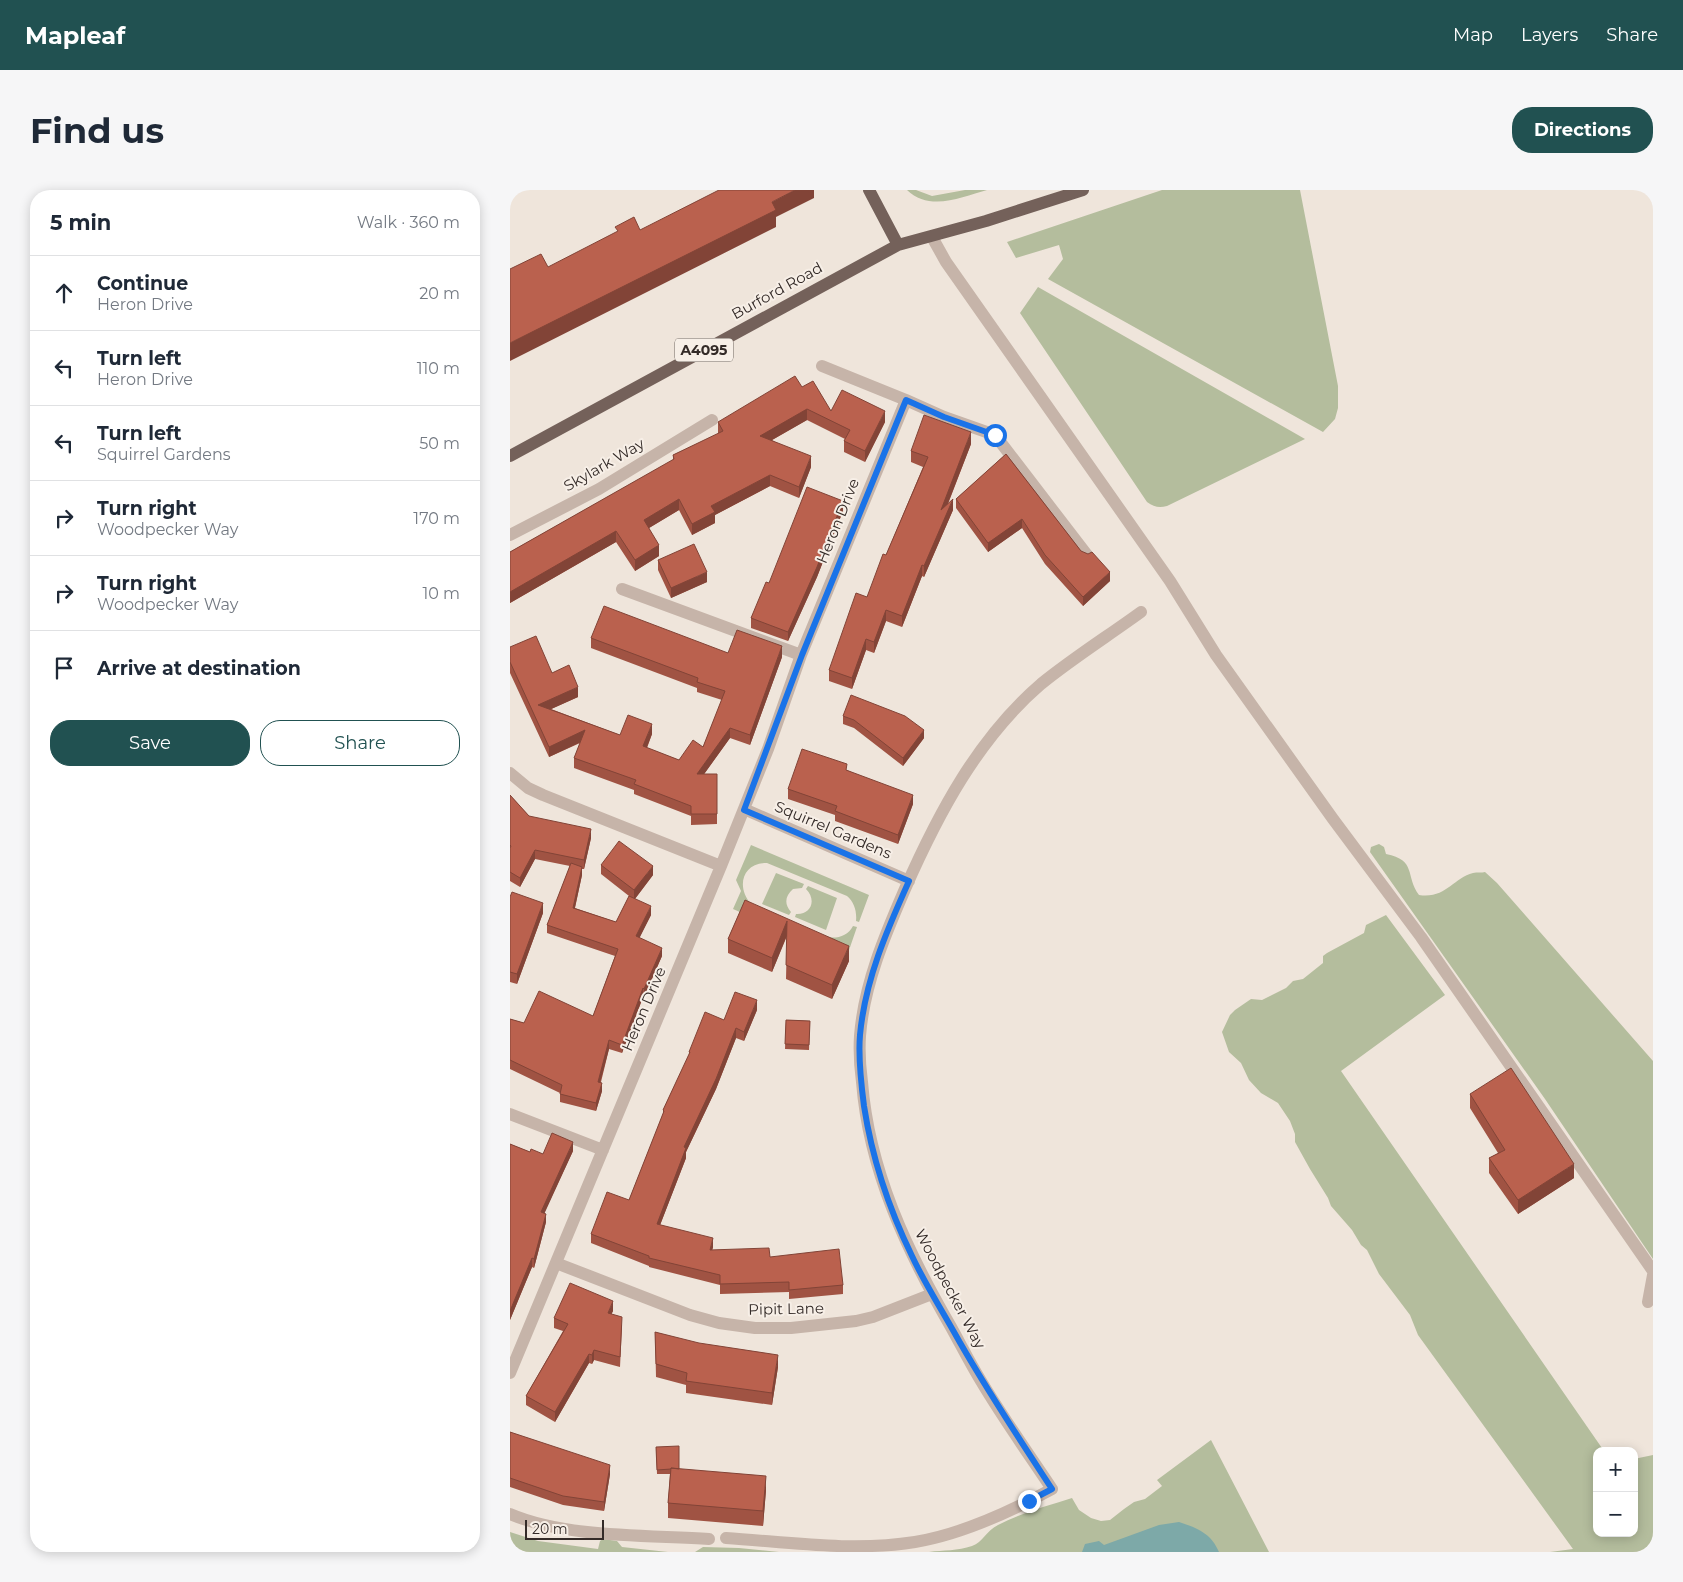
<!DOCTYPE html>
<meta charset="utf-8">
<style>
:root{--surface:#fff;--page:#f6f6f7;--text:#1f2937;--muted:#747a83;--line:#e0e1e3;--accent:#215151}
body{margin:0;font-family:Montserrat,sans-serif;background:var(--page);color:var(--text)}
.controls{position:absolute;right:15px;bottom:15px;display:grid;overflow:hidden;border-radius:10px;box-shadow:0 2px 12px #0003}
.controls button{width:45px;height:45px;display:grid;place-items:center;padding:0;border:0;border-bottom:1px solid var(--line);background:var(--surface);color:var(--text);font:25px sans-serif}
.scale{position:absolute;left:15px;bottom:12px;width:79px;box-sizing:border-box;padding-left:5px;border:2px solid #342b28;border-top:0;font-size:14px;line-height:18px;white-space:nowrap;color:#342b28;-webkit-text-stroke:4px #f7efe7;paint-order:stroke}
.stop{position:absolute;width:15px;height:15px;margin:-11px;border:4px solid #1a73e8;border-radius:50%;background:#fff}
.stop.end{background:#1a73e8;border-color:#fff;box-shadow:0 1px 5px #0008}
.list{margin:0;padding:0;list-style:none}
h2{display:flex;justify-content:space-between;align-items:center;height:65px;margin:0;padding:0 20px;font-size:21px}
h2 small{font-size:16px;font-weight:400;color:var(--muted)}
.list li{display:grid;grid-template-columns:32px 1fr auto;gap:15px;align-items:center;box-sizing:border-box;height:75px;padding:0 20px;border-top:1px solid var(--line)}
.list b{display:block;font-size:19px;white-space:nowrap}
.list p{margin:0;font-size:16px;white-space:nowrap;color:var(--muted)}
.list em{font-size:16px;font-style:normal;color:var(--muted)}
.actions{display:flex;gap:10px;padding:15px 20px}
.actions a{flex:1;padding:11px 0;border:1px solid var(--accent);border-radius:20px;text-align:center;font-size:18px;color:var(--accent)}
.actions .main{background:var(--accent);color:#fff}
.icon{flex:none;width:28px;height:28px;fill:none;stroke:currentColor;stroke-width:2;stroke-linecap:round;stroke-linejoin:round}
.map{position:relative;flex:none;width:1143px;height:1362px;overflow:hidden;border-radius:20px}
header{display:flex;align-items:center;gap:30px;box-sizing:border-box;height:70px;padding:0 25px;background:var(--accent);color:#fff}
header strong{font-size:24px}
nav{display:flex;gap:28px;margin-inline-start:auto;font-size:18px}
.intro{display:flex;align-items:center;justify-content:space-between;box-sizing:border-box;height:120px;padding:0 30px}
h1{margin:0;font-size:35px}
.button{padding:12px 22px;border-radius:20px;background:var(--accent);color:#fff;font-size:18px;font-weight:700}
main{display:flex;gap:30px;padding:0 30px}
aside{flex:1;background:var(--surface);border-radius:20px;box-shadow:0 2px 12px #0003}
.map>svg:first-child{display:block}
</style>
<header>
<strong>Mapleaf</strong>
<nav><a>Map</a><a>Layers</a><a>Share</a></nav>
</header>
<div class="intro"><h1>Find us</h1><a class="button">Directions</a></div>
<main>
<aside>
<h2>5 min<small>Walk · 360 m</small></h2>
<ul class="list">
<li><svg class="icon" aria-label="ahead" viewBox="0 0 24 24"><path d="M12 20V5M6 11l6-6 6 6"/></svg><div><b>Continue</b><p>Heron Drive</p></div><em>20 m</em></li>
<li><svg class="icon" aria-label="left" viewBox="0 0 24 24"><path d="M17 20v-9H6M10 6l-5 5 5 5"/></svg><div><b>Turn left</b><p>Heron Drive</p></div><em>110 m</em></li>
<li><svg class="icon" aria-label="left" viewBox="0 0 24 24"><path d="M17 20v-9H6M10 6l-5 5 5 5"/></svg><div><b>Turn left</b><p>Squirrel Gardens</p></div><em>50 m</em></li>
<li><svg class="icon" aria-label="right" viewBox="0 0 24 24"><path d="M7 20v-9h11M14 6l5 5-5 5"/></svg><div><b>Turn right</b><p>Woodpecker Way</p></div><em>170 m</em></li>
<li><svg class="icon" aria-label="right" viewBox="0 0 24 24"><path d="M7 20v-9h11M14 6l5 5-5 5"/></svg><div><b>Turn right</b><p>Woodpecker Way</p></div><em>10 m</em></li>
<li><svg class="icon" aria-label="arrive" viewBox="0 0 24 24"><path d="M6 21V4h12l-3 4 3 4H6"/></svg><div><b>Arrive at destination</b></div></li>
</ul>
<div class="actions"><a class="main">Save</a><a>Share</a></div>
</aside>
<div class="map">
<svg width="1143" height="1362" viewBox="0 0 1143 1362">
<rect width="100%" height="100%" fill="#efe5db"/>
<path fill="#b4bd9d" d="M 397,0 L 406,0 L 422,6 L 455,0 L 477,0 C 452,7 420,22 397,0 Z
M 652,0 L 790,0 L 828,196 L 828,218 L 825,229 L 813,242 L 538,89 L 553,69 L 549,55 L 506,68 L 497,52 Z
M 528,97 L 795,249 L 657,316 C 649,318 644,317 637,312 L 510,123 Z
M 869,654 L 874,657 L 876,664 C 907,670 895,686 909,705 C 936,709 943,688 963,683 C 967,682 972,683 975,682 L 987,693 L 1143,871 L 1143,1069 L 1035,909 L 860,662 L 861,657 Z
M 241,655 L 359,705 L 349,732 L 346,731 C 347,721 344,712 337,706 L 257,673 C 232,673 226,697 241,714 L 239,726 L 223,719 L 231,701 L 226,690 Z
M 266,683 L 294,694 L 292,698 L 283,699 C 275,706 274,714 281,722 L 279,725 L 252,714 Z
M 298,696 L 327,708 L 316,740 L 285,727 L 286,724 C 301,725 307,710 296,699 Z
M 876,725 L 935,805 L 831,881 L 1094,1261 L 1087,1261 L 1087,1343 L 1124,1343 L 1124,1269 L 1143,1265 L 1143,1362 L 1040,1362 L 1063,1359 L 908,1145 L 900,1125 L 869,1084 L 857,1060 L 851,1055 L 842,1040 L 821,1016 L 818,1008 L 800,979 L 785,952 L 785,944 L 780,931 L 768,913 L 751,903 L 739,890 L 731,873 L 719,862 L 712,842 L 720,825 L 725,820 L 741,809 L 752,810 L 776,798 L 783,791 L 793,789 L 813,773 L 813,766 L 817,763 L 854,743 L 856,735 Z
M 343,736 L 347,737 L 338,763 L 317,747 C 327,749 338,746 343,736 Z
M 701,1250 L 759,1362 L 419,1362 C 433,1360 448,1361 462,1356 C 473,1352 476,1341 488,1335 C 511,1323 537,1316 562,1308 L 569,1320 L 581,1328 L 591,1331 L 600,1330 L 614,1319 L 624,1312 L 635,1309 L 652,1296 L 647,1290 Z
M 0,1342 L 28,1351 L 88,1359 L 90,1351 L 93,1349 L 107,1351 L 112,1357 L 158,1362 L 0,1362 Z
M 193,1357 L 229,1358 L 269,1362 L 185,1362 Z"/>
<path fill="#7da9a8" d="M 669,1332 C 687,1338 701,1343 709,1362 L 572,1362 L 575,1354 L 589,1351 L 594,1355 L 649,1335 Z"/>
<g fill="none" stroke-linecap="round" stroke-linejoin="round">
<path stroke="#c6b4a9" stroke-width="12" d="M 422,47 L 436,72 L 660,391 L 706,465 L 823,629 L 911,747 L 1143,1081
M 396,210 L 434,227 L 485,245 L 577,365
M 0,345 L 89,299 L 202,230
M 112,399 L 291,465
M 0,583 L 18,598 L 33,605 L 211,676
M 234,619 L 399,691
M 0,924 L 93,960
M 46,1073 L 180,1125 L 209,1133 L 245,1138 L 281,1138 L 346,1131 L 363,1127 L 422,1104
M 1138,1112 L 1143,1085
M 0,1183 L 211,676 L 258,559 L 291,465 L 396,210 L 312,176
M 0,1324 C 56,1348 138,1345 199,1349
M 216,1348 C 278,1352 342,1362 405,1352 C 453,1344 500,1322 542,1299 C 518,1263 493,1228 471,1191 C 460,1173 451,1155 441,1137 C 397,1061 359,981 352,892 C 350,877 349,861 350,846 C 354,794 375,745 395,699 C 428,624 468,548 531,494 C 563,468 598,446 631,422"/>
<path stroke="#74615a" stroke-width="12" d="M 359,0 L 388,55
M 0,266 L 388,55 L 476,31 L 573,0"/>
</g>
<path fill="#a05343" d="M 292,197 L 321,221 L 375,232 L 355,272 L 334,262 L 334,251 L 335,249 L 297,230 L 262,250 L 301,277 L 289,308 L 260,296 L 205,325 L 205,333 L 182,345 L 169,320 L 139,338 L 149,366 L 125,381 L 106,352 L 0,413 L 0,362 L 163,270 L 163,265 L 208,244 L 208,232 Z
M 461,254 L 438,314 L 443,320 L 414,387 L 412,386 L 392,437 L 376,431 L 364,463 L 356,460 L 342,499 L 319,491 L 319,480 L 357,407 L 376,365 L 413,277 L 401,272 L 401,261 Z
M 496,264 L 571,361 L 600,391 L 573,416 L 535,374 L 512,338 L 478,362 L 446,318 L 446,309 Z
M 333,321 L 307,387 L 278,451 L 241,438 L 241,428 L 259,393 Z
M 148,370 L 197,392 L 161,408 L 148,380 Z
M 81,448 L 218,463 L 272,467 L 240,555 L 220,548 L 194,584 L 207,584 L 207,634 L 181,635 L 181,626 L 124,604 L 124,600 L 64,578 L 64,568 L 70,553 L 39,567 L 0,483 L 0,457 L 42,483 L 68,507 L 41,519 L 110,545 L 142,544 L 137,558 L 169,570 L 193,557 L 212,510 L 187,502 L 187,498 L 81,458 Z
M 333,526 L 414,548 L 393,576 L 344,538 L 333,534 Z
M 337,580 L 403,614 L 388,654 L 325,631 L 325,625 L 278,609 L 278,599 Z
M 0,605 L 19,626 L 81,648 L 74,679 L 72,679 L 72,685 L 65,718 L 106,732 L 119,706 L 91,684 L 91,675 L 143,685 L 125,709 L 141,725 L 129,748 L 152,766 L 134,807 L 133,807 L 112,863 L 99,859 L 91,892 L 92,901 L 86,921 L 50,912 L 50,903 L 0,879 L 0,829 L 14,833 L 83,826 L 105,766 L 37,743 L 37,735 L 60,676 L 25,669 L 10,697 L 0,691 Z
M 0,707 L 33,723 L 7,794 L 0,792 Z
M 235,710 L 339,771 L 322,809 L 276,789 L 277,746 L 262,782 L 218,763 L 218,749 Z
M 247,820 L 234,851 L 226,848 L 206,899 L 176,962 L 176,968 L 150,1035 L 203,1057 L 202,1060 L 260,1067 L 333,1095 L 333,1104 L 279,1109 L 279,1102 L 210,1104 L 210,1095 L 139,1077 L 139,1076 L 81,1053 L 81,1044 L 119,1010 L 153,924 L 153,920 L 179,865 L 179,862 L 214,830 Z
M 276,830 L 300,831 L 299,860 L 275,859 Z
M 960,904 L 1064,988 L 1008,1024 L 979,983 L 979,968 L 988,963 L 960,918 Z
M 0,954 L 20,962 L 33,964 L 63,961 L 34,1023 L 36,1032 L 24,1078 L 22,1077 L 0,1130 Z
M 103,1121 L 101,1124 L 112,1136 L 110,1177 L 84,1170 L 82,1174 L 79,1173 L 45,1232 L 16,1215 L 16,1206 L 53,1141 L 44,1138 L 44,1128 Z
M 145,1142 L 268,1177 L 262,1215 L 176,1203 L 176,1195 L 146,1187 Z
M 0,1242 L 100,1284 L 94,1321 L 53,1315 L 0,1297 Z
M 146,1257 L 169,1279 L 256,1300 L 253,1336 L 158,1328 L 158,1313 L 160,1284 L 147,1284 Z"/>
<path fill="#824437" d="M 285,0 L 304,0 L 304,8 L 266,27 L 266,37 L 0,171 L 0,153 L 262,12 Z
M 297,219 L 297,230 L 250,257 L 250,246 Z
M 375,221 L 375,232 L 355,272 L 355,261 Z
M 461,242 L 461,254 L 431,331 L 431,320 Z
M 301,266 L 301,277 L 289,308 L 289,297 Z
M 260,285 L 260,296 L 205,325 L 205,333 L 182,345 L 182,334 L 201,316 Z
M 169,309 L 169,320 L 134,341 L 134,330 Z
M 443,309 L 443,320 L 414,387 L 414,376 Z
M 333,311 L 333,321 L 307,387 L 278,451 L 278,442 Z
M 512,329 L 512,338 L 478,362 L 478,353 Z
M 106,341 L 106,352 L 0,413 L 0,402 Z
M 149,355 L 149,366 L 125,381 L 125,370 Z
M 412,375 L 412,386 L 392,437 L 392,426 Z
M 197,382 L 197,392 L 161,408 L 161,398 Z
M 600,382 L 600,391 L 573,416 L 573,407 Z
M 376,420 L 376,431 L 364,463 L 364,452 Z
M 356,449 L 356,460 L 342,499 L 342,488 Z
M 272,456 L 272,467 L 240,555 L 240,545 Z
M 68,497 L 68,507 L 28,525 L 28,515 Z
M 142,534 L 142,544 L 133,567 L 133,556 Z
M 220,538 L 220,548 L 187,594 L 187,584 Z
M 75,540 L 75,550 L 39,567 L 39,557 Z
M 414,540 L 414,548 L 393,576 L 393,568 Z
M 403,605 L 403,614 L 388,654 L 388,645 Z
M 81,639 L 81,648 L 74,679 L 74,670 Z
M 25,660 L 25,669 L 10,697 L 10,688 Z
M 143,676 L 143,685 L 124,710 L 124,700 Z
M 72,677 L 72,685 L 63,726 L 63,718 Z
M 33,713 L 33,723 L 7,794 L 7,784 Z
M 141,716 L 141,725 L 126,755 L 126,746 Z
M 277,731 L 277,745 L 262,782 L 262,768 Z
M 339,756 L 339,771 L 322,809 L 322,795 Z
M 152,758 L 152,766 L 134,807 L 134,799 Z
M 133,798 L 133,807 L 112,863 L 112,855 Z
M 247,810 L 247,820 L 234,851 L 234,842 Z
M 226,838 L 226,848 L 206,899 L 176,962 L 176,968 L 147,1043 L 147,1034 L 174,957 Z
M 99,850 L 99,859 L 88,900 L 88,892 Z
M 92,893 L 92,901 L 86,921 L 86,913 Z
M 63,952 L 63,961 L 31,1031 L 31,1022 Z
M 1064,974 L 1064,988 L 1008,1024 L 1008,1010 Z
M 36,1024 L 36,1032 L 24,1078 L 24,1069 Z
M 203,1048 L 203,1057 L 200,1069 L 200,1060 Z
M 22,1068 L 22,1077 L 0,1130 L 0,1121 Z
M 103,1111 L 103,1121 L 98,1132 L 98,1123 Z
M 84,1160 L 84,1170 L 82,1174 L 82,1165 Z
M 79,1164 L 79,1173 L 45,1232 L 45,1222 Z
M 268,1165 L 268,1177 L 262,1215 L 262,1203 Z
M 100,1275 L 100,1284 L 94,1321 L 94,1312 Z
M 256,1286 L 256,1300 L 253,1336 L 253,1321 Z"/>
<path fill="#ba614e" stroke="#824437" d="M 209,0 L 285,0 L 262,12 L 266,20 L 0,153 L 0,79 L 31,64 L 38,77 L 108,41 L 105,37 L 124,27 L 130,40 Z
M 285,186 L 292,197 L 303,191 L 321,221 L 332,200 L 375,221 L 355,261 L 334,251 L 340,240 L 297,219 L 250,246 L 301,266 L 289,297 L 260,285 L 201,316 L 205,322 L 182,334 L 169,309 L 134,330 L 149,355 L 125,370 L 106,341 L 0,402 L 0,362 L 164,269 L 163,265 L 213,241 L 208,232 Z
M 414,225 L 461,242 L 431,320 L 443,309 L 414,376 L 412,375 L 392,426 L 376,420 L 364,452 L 356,449 L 342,488 L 319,480 L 346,403 L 357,407 L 373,364 L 376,365 L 418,267 L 401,261 Z
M 496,264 L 571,361 L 578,364 L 582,362 L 600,382 L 573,407 L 535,365 L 512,329 L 478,353 L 446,309 Z
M 297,297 L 333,311 L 307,377 L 278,442 L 241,428 L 256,392 L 259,393 Z
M 184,354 L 197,382 L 161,398 L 148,370 Z
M 94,416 L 218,463 L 227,440 L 272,456 L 240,545 L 220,538 L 187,584 L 207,584 L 207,624 L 181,624 L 181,616 L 124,594 L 126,590 L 64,568 L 75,540 L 39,557 L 0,472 L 0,457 L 26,446 L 42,483 L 59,475 L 68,497 L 28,515 L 110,545 L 118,525 L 142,534 L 133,556 L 169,570 L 183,550 L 193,557 L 215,501 L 187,492 L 188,488 L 81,448 Z
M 341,505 L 395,526 L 414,540 L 393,568 L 344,530 L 333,526 Z
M 292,559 L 337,574 L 336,580 L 403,605 L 388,645 L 325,621 L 327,616 L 278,599 Z
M 0,605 L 19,626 L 81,639 L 74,670 L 25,660 L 10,688 L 0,682 L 0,658 L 1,656 L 0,655 Z
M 109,651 L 143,676 L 124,700 L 91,675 Z
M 61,673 L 72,677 L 63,718 L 106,732 L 119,706 L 141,716 L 126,746 L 152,758 L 134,799 L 133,798 L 112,855 L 99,850 L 88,892 L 92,893 L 86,913 L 50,904 L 52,895 L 0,870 L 0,829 L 14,833 L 29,801 L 83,826 L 108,759 L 37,735 Z
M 2,702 L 33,713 L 7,784 L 0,782 L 0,707 Z
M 235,710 L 339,756 L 322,795 L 276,775 L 277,731 L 262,768 L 218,749 Z
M 225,802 L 247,810 L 234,842 L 226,838 L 206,889 L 174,957 L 176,958 L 147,1034 L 203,1048 L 200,1060 L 259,1058 L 260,1067 L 329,1059 L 333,1095 L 279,1100 L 279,1092 L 210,1094 L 210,1085 L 139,1068 L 139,1066 L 81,1044 L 97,1002 L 119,1010 L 154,921 L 153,920 L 180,862 L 179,862 L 195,822 L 214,830 Z
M 276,830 L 300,831 L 299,855 L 275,854 Z
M 1001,878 L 1064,974 L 1008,1010 L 979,968 L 995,960 L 960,904 Z
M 42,943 L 63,952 L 31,1022 L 36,1024 L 24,1069 L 22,1068 L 0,1121 L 0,954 L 20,962 L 21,959 L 33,964 Z
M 60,1093 L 103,1111 L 98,1123 L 112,1127 L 110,1167 L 84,1160 L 82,1165 L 79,1164 L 45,1222 L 16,1206 L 58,1134 L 44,1128 Z
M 145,1142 L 189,1153 L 268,1165 L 262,1203 L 176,1191 L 177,1183 L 146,1174 Z
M 0,1242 L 100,1275 L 94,1312 L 53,1306 L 0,1288 Z
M 169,1256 L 169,1279 L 161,1278 L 161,1279 L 147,1280 L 146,1257 Z
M 161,1278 L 256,1286 L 253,1321 L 158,1313 Z"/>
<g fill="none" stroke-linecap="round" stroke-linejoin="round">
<path stroke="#1a73e8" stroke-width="6" d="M 485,245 L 434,227 L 396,210 L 292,465 L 234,620 L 399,691 C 377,740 355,790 350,845 C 348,868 351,893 354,916 C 362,968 379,1019 402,1066 C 414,1092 430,1117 444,1142 C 474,1196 508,1247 542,1299 L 519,1311"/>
</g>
<g text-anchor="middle" stroke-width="4" stroke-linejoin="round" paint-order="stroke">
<rect fill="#f7efe7" stroke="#6e6661" stroke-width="1" x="165" y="148.5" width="58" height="23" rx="4"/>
<g font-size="14" font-weight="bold" fill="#342b28">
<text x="194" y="165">A4095</text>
</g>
<g font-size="15" fill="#342b28" stroke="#f7efe7">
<text transform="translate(267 101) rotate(-29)" y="5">Burford Road</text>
<text transform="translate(94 275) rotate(-30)" y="5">Skylark Way</text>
<text transform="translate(328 331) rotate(-68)" y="5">Heron Drive</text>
<text transform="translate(323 640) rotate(23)" y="5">Squirrel Gardens</text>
<text transform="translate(134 819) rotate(-67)" y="5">Heron Drive</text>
<text transform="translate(440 1099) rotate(62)" y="5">Woodpecker Way</text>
<text transform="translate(276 1119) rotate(-1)" y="5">Pipit Lane</text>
</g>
</g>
</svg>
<div class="controls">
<button>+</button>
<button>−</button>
</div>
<div class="scale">20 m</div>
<div class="stop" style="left:485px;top:245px"></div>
<div class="stop end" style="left:519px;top:1311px"></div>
</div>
</main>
